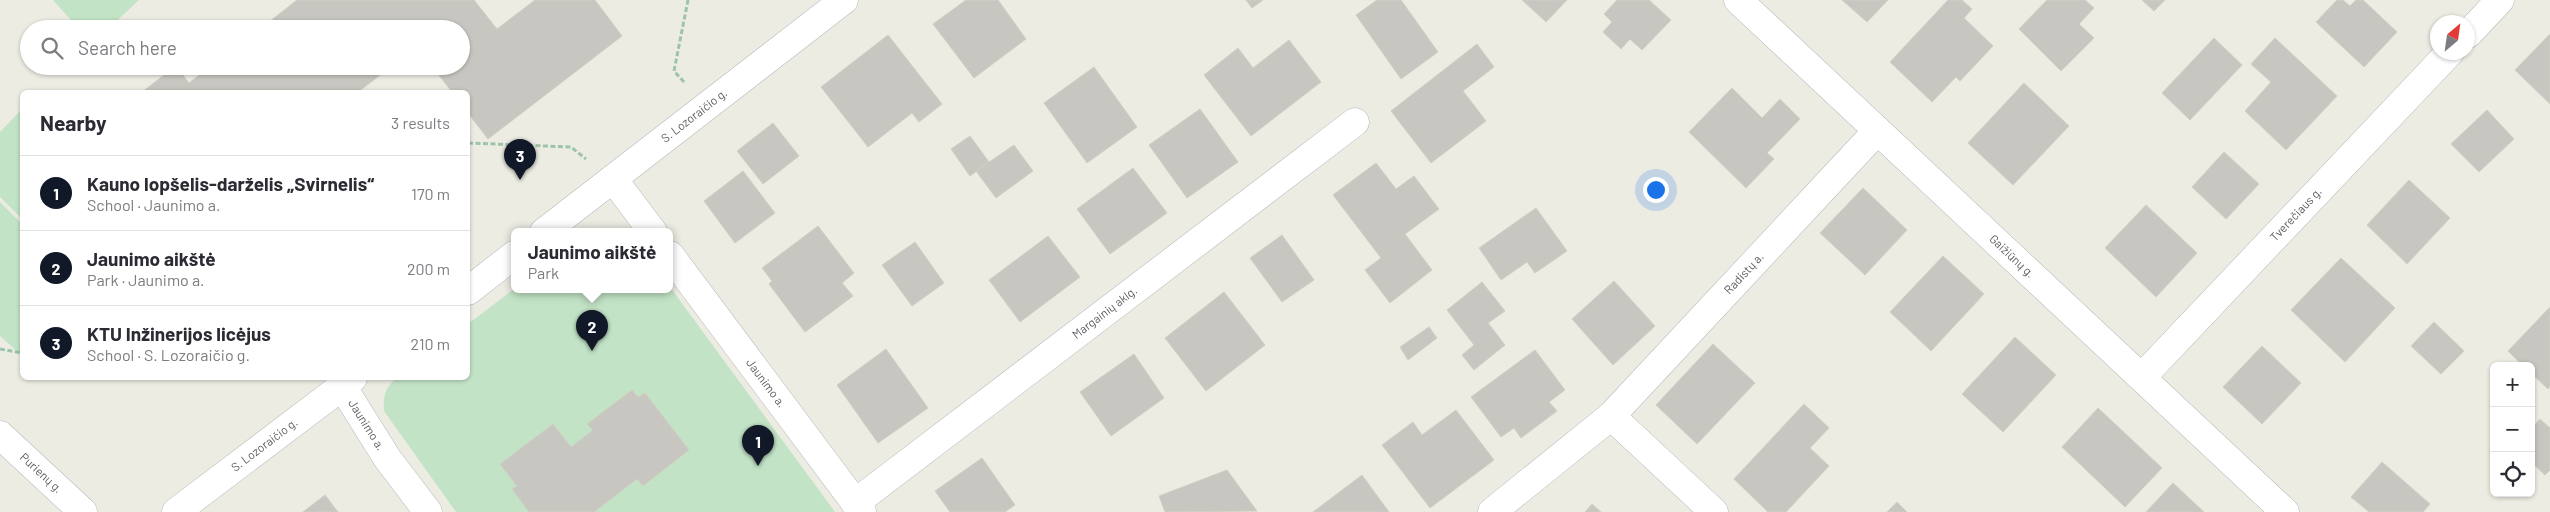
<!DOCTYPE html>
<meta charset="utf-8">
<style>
:root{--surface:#fff;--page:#f7f7f7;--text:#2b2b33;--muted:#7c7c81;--line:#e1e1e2;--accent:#111827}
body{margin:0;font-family:Barlow,sans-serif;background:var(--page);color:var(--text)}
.controls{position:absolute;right:15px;bottom:15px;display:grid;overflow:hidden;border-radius:8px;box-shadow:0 1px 4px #0004}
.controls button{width:45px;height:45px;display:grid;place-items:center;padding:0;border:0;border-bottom:1px solid var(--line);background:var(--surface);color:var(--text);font:25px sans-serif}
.compass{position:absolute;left:2430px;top:15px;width:45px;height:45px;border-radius:50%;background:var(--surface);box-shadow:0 1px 4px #0004;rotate:29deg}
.you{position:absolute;left:1655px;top:189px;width:18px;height:18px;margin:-12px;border:4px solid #fff;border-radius:50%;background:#1a73e8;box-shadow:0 0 0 8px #1a73e833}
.badge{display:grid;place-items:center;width:32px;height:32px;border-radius:50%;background:var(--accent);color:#fff;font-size:16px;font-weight:700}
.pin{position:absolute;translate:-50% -41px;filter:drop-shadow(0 1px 2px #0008)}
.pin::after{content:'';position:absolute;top:26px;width:18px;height:15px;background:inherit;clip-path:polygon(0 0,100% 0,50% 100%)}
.popup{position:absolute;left:511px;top:228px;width:162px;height:65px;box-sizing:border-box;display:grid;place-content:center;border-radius:8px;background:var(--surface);filter:drop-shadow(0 1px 4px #0005);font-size:16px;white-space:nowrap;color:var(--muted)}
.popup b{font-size:19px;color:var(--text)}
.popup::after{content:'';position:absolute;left:50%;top:100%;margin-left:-10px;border:10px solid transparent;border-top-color:var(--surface)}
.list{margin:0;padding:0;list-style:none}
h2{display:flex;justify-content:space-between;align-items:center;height:65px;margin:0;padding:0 20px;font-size:21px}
h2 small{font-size:16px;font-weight:400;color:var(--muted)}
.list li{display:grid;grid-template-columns:32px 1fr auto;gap:15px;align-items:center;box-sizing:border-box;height:75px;padding:0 20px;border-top:1px solid var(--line)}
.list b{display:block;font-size:19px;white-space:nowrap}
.list p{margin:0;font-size:16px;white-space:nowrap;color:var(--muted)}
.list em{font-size:16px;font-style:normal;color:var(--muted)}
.icon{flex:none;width:28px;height:28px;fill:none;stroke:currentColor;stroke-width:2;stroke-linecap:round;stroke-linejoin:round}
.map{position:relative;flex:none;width:2550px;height:512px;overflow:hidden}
.search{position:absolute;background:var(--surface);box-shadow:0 1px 4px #0004;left:20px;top:20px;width:450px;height:55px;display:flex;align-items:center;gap:12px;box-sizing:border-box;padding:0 18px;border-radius:28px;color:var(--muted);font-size:19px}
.panel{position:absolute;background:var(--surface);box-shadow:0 1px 4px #0004;left:20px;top:90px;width:450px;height:290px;border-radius:8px}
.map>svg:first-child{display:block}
</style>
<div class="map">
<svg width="2550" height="512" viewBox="0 0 2550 512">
<rect width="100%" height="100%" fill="#edece3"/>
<path fill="#c2e3c6" d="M 53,0 L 139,0 L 108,29 L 79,29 Z
M 22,109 L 22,219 L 0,197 L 0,132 Z
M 0,202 L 22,224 L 22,349 L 19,353 L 0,336 Z
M 670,287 L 835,512 L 456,512 L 384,411 C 383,396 385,387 397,378 L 468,378 L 468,324 L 514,289 L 670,290 Z"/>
<path fill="#c8c6c0" stroke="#d1cfc2" d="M 297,0 L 474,0 L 497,29 L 535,0 L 595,0 L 622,36 L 488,139 L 468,113 L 468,92 L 452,92 L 438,74 L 448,66 L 461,66 L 461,56 L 469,50 L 461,40 L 461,29 L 453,29 L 449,23 L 441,29 L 260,29 Z
M 966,0 L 998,0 L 1026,39 L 974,78 L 933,24 Z
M 1246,0 L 1263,0 L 1252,8 Z
M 1377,0 L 1401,0 L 1438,52 L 1401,79 L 1356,15 Z
M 1522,0 L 1567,0 L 1546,22 Z
M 1617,0 L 1649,0 L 1671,20 L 1642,50 L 1630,39 L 1621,49 L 1603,32 L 1612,22 L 1604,14 Z
M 1842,0 L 1888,0 L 1867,22 Z
M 1948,0 L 1962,0 L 1972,9 L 1964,18 L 1993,46 L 1960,81 L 1956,77 L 1932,102 L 1890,62 Z
M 2047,0 L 2085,0 L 2094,8 L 2079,24 L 2094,38 L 2061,71 L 2019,29 Z
M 2142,0 L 2165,0 L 2154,11 Z
M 2337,0 L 2343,0 L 2350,6 L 2356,0 L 2363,0 L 2397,32 L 2364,67 L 2316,22 Z
M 2550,34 L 2550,104 L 2515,70 Z
M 888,35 L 942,104 L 919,122 L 912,113 L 868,147 L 821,87 Z
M 2214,38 L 2242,65 L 2190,120 L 2162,93 Z
M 2275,38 L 2337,96 L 2286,150 L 2245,111 L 2271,82 L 2251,64 Z
M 1289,40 L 1321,82 L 1251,136 L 1204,75 L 1238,48 L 1253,68 Z
M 1477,44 L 1494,67 L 1463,91 L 1486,121 L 1431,163 L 1391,111 Z
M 176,66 L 189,83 L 211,66 L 392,66 L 358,92 L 142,92 Z
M 1094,67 L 1137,127 L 1087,163 L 1044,103 Z
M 2024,83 L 2069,126 L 2013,185 L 1968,143 Z
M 1732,88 L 1762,118 L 1780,99 L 1800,119 L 1767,153 L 1774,159 L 1746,188 L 1689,132 Z
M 1200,109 L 1238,162 L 1187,198 L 1149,145 Z
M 2487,110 L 2514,139 L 2479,172 L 2451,144 Z
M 773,123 L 799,156 L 763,184 L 737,151 Z
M 970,136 L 989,162 L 970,176 L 951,149 Z
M 1014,145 L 1033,171 L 996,198 L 976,171 Z
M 2224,152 L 2259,184 L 2226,219 L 2192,187 Z
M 1376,163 L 1396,189 L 1414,176 L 1439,209 L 1405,234 L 1432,270 L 1390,303 L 1365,270 L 1381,258 L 1333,195 Z
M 1133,168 L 1167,213 L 1110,254 L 1077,209 Z
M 743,171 L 775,213 L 735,243 L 704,201 Z
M 2409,180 L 2450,218 L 2407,264 L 2367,225 Z
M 1863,188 L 1907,230 L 1865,275 L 1820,233 Z
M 2146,205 L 2197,253 L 2156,297 L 2105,248 Z
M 1536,208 L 1567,251 L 1535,273 L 1527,262 L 1501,280 L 1479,248 Z
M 818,226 L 854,273 L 842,283 L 853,296 L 805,332 L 769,284 L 772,281 L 762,268 Z
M 1282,235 L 1314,280 L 1282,302 L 1250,258 Z
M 1048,236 L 1080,277 L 1020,322 L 989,280 Z
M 915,242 L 944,283 L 912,306 L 882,265 Z
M 1943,256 L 1984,294 L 1931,351 L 1890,312 Z
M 2341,258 L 2395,308 L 2345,362 L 2291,310 Z
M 1614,281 L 1655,326 L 1613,365 L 1572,319 Z
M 1482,282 L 1505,311 L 1488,323 L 1505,345 L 1474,370 L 1462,355 L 1474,345 L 1447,310 Z
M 1224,292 L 1265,345 L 1206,391 L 1165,338 Z
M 2550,307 L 2550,386 L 2548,389 L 2531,373 L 2531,366 L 2523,366 L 2508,351 Z
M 2434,322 L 2464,351 L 2441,374 L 2411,346 Z
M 1429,327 L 1437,338 L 1408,360 L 1400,347 Z
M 2015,337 L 2056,375 L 2003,432 L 1962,394 Z
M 1713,344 L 1755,383 L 1697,444 L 1656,405 Z
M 2262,346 L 2301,383 L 2262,424 L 2223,387 Z
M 886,349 L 928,408 L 878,443 L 837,385 Z
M 1535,350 L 1565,390 L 1549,402 L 1557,411 L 1521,438 L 1514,428 L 1501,437 L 1471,397 Z
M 1134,354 L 1164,398 L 1111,436 L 1080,392 Z
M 632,390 L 638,397 L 645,393 L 689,450 L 643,486 L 637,479 L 594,512 L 529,512 L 512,489 L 517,486 L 500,464 L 553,424 L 571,447 L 593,430 L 587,424 Z
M 1804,404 L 1829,428 L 1810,448 L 1829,466 L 1786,512 L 1768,512 L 1734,479 Z
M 2098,408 L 2162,468 L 2125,507 L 2062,447 Z
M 1456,410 L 1494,460 L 1430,508 L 1382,445 L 1413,422 L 1422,435 Z
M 2540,419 L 2550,428 L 2550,470 L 2545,475 L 2531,462 L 2531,429 Z
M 982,458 L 1015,505 L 1005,512 L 950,512 L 935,491 Z
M 2382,462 L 2430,504 L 2423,512 L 2369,512 L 2351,497 Z
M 1227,470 L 1257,511 L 1165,512 L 1159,496 Z
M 1362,475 L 1389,512 L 1313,512 Z
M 2173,483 L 2204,512 L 2146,512 Z
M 325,495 L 338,512 L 303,512 Z
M 1897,502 L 1907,512 L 1887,512 Z
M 1592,504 L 1601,512 L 1585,512 Z"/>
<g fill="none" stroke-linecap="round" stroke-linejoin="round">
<g stroke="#b6b8bd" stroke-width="29">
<g id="minor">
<path id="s1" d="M 1738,0 L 2285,512"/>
<path d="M 2468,34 L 2500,0"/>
<path d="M 613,179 L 653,232"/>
<path id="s2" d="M 544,232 L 844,0"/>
<path id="s3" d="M 670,255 L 862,512"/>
<path d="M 468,291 L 514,255"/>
<path id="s4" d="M 2142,377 L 2450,52"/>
<path id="s5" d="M 342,386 L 387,458 L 428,512"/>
<path id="s6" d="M 1611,416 L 1877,131"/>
<path id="s7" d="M 0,435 L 83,512"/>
<path id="s8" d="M 855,503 L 1355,122"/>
<path id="s9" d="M 176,512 L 353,378"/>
<path d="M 1492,512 L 1611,416 L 1714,512"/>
</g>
</g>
<path stroke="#9cc3ac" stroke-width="3" stroke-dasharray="5 2.5" stroke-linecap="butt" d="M 684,82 L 674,71 L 688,0
M 468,143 L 571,147 L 586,159
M 0,349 L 22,353
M 179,378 L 192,378"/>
<use href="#minor" stroke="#fff" stroke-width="28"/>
</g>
<g text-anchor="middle" stroke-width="4" stroke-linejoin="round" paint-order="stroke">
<g font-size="12" fill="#5c5e63" stroke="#fff">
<text dy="4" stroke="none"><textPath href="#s2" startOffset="190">S. Lozoraičio g.</textPath></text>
<text dy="4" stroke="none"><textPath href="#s4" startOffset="224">Tverečiaus g.</textPath></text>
<text dy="4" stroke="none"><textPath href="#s1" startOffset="375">Gaižiūnų g.</textPath></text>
<text dy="4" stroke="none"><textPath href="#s6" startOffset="195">Radistų a.</textPath></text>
<text dy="4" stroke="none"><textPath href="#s8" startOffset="314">Margainių aklg.</textPath></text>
<text dy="4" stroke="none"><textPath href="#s3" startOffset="160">Jaunimo a.</textPath></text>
<text dy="4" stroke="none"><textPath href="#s5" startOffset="46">Jaunimo a.</textPath></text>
<text dy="4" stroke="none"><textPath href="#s9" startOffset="111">S. Lozoraičio g.</textPath></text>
<text dy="4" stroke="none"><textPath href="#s7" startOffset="56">Purienų g.</textPath></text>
</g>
</g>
</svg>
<div class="controls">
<button>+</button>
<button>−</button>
<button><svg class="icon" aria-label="locate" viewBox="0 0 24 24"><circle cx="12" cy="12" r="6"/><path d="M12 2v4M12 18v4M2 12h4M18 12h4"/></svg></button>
</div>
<svg class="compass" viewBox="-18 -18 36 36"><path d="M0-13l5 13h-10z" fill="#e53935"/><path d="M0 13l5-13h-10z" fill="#7c7c81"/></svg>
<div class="you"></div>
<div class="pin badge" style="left:758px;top:466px">1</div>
<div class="pin badge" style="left:592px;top:351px">2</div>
<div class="popup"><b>Jaunimo aikštė</b>Park</div>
<div class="pin badge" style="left:520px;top:180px">3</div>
<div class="search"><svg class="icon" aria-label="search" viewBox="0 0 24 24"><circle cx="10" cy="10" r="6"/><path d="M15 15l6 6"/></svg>Search here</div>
<section class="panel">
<h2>Nearby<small>3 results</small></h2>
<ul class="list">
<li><span class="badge">1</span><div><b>Kauno lopšelis-darželis „Svirnelis“</b><p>School · Jaunimo a.</p></div><em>170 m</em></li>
<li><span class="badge">2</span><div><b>Jaunimo aikštė</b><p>Park · Jaunimo a.</p></div><em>200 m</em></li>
<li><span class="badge">3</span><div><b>KTU Inžinerijos licėjus</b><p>School · S. Lozoraičio g.</p></div><em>210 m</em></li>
</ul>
</section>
</div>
